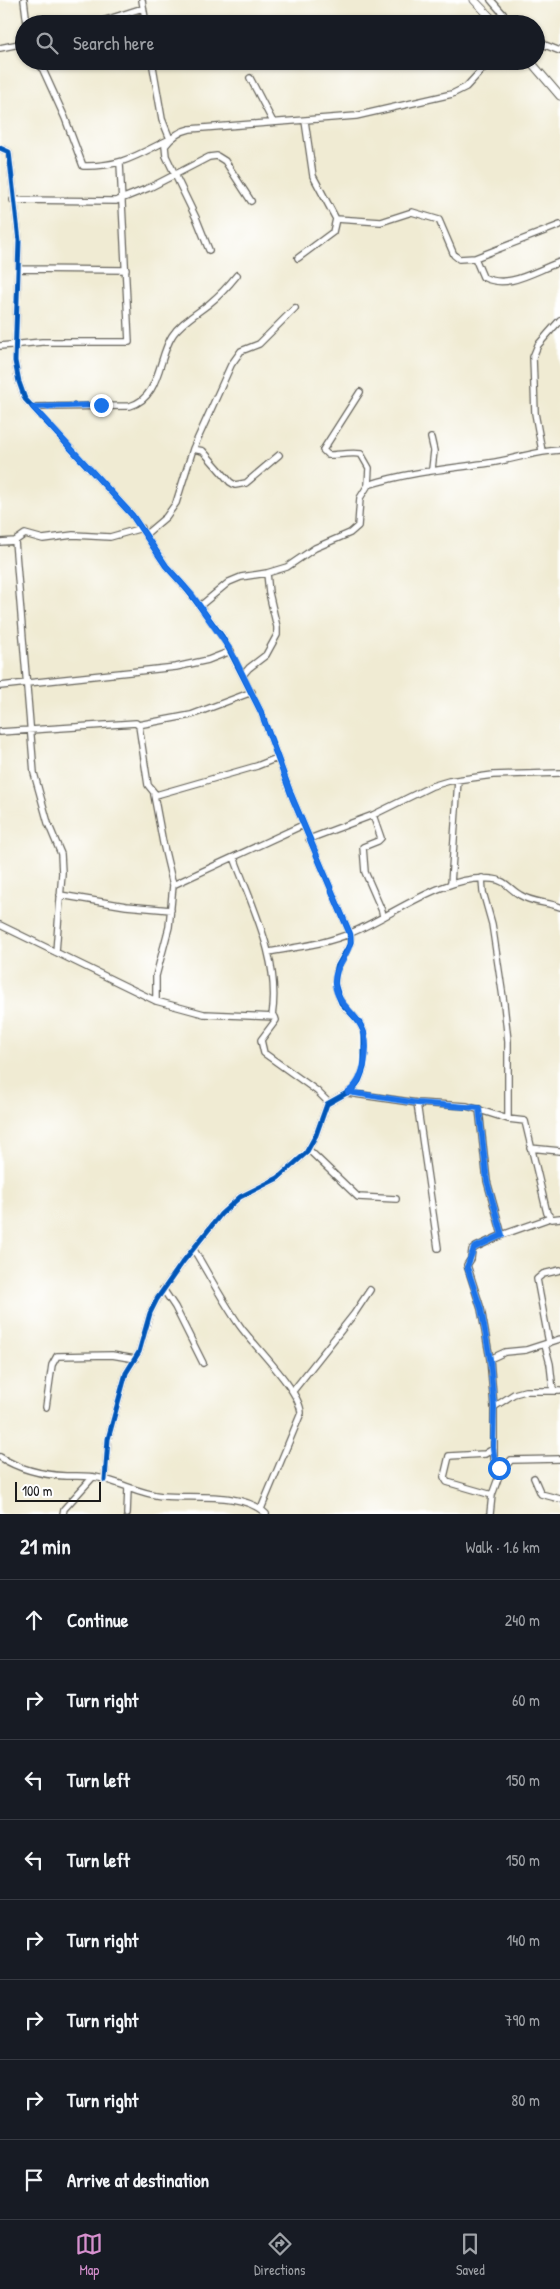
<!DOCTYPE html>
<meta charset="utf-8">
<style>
:root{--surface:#171b24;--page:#242831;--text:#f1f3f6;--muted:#9ea1a6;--line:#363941;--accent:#d690ce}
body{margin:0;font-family:"Patrick Hand",sans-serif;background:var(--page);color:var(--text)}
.scale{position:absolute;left:15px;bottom:12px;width:86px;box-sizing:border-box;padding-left:5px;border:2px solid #1c1c1c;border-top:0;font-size:14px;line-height:18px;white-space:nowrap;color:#1c1c1c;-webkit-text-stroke:4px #fff;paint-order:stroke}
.stop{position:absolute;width:15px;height:15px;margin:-11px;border:4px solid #1a73e8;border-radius:50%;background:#fff}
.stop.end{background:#1a73e8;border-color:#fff;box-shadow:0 1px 5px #0008}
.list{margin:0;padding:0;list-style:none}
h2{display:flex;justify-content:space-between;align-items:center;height:65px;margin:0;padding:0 20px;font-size:21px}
h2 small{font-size:16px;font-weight:400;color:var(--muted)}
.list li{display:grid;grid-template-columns:32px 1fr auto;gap:15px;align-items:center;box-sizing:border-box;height:80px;padding:0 20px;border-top:1px solid var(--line)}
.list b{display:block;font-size:19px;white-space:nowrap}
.list em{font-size:16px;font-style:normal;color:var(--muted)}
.icon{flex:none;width:28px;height:28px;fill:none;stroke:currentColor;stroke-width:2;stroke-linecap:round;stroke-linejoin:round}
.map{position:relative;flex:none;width:560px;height:1514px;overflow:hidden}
.search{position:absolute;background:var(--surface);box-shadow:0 1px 4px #0004;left:15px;right:15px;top:15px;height:55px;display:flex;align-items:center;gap:12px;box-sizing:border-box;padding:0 18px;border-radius:28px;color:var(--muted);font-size:19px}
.sheet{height:705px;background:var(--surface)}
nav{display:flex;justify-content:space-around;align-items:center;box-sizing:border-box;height:70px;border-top:1px solid var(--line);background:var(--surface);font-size:14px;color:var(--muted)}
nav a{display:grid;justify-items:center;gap:2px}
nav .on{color:var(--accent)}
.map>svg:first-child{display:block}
</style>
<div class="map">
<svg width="560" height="1514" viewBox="0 0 560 1514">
<rect width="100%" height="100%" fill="#fff"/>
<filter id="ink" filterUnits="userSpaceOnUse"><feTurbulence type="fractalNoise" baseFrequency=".02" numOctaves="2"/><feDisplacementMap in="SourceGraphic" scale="10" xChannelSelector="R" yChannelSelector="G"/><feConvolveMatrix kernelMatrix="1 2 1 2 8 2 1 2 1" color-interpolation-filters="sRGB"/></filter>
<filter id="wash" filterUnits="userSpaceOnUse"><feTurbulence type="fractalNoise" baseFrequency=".0096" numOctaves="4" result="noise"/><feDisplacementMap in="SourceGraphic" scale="20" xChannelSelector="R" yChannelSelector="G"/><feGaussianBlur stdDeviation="1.12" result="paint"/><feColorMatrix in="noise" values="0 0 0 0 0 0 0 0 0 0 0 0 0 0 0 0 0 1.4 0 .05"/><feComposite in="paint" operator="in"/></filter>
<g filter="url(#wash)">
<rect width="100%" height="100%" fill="#f0ebd3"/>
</g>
<g filter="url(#ink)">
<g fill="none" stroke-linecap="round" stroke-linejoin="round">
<g stroke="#66645c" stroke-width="8">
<path id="minor" d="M 24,0 L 27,24
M 142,0 L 146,24
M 491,0 L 505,16 L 519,24
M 93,24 L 143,8
M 536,36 L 545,45 L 560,51
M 0,48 L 24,43
M 39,61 L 65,118 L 83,166 C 122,167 137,155 170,139 L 162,119 L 152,61
M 250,78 L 273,122
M 0,148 L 9,152 L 19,241 L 15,361 L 19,382 L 25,399 L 132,515 L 166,566 L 185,587 L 222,636 L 261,712 L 292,797 L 350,934 L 351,942 L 337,967 L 335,984 L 341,1003 L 359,1022 L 364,1032 L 364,1067 L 359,1081 L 352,1090 L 327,1104 L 316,1135 L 306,1153 L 278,1178 L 240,1197 L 221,1214 L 182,1263 L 157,1299 L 150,1313 L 139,1352 L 126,1373 L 108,1439 L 105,1480
M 13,200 L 116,201 L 151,187 L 209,157 L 217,156 L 225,161 L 251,201
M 336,219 L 381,222 L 412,212 L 439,220 L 454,255 L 459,259 L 475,258 L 560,225
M 209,250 L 197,220 L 166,156 L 165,146 C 171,138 180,131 190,129 L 356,116 L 452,94 L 466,87 L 490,61
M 298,258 L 333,232 L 336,219 L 313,176 L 305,121
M 475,258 L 483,277 C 508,290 534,271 560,262
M 18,269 L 126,270
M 0,346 L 42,342 L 129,342 L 120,163
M 360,392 L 323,450 L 328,455 C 339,455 351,452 361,454 L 369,468 L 368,485
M 33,407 L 130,406 C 160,398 158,358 172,336 C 181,322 198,313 210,303 C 220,295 229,285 237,275
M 431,438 L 434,451 L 432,469
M 193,449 L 203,451 L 230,482 L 235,485 L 246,483 L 279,455
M 542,451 L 535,413 L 533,357 L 538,345 L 560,320
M 146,534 L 166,517 L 176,503 L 193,449 L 231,365 L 241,351 L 259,344 L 295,308
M 15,541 L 34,773 L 48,823 L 61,854 L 62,873 L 56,952
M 0,542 L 15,541 L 25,534 L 43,539 L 73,535 L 110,537 L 142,528
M 200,606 L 229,582 L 241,577 L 267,573 L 287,567 L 315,548 L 350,533 L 358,526 L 360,498 L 368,485 C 409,472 446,469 489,463 C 513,460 535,451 560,450
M 243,675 L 249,668 L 266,655 L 277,635 L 277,627 L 269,593 L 267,573
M 0,686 L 176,667 L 208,660 L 231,651
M 138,725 L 191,715 L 252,692
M 0,732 L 136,723 L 139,726 L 148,785 L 156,795 L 257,766 L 277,758
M 154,795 L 163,843 L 173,885 L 169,927 L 156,976 L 156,1001
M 373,815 L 381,838 L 378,841 L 363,847 L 365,872 L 382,911 L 383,917
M 309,839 L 373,815 L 432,786 L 449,781 L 493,775 L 560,773
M 234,857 C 252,907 281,961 272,1016
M 482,878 L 483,892 L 492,924 L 504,1004 L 508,1041 L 508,1119
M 451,884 L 458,780
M 173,885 L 303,825
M 60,895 L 126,906 L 171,910
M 0,925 L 156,1001 L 204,1014 L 275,1017 L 276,1020 L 261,1040 L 264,1053 L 317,1091 L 329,1103
M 269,952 C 296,947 326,944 351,933 C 394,915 444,874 492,879 C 506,880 509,889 520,895 C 533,903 547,902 560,907
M 348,1093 L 417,1103 L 467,1106 L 508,1119 L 525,1121 L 547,1213 L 552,1219 L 560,1218
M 417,1103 L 438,1248
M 479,1109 L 487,1181 L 502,1235
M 530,1148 L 560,1151
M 309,1150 L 358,1197 L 396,1199
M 194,1250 C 209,1275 223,1302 240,1326 C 255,1347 300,1390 301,1413 L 261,1509
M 163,1289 L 175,1307 L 203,1363
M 549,1343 L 537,1279 L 543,1274 L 560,1270
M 545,1345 L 550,1364 L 553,1391
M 490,1359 L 505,1352 L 526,1350 L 560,1339
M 293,1391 L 354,1314 L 370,1290
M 46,1407 L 52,1365 L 57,1356 L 112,1355 L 135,1359
M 494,1407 L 514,1394 L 525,1391 L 560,1391
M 0,1457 C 19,1469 43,1475 66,1476 C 77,1476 89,1475 100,1478 C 122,1483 140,1494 162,1496 C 192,1499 244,1491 266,1514
M 500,1473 L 511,1460 L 560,1459
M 534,1478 L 541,1494 L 560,1499
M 492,1495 L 447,1482 L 444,1477 L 449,1456 L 485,1454 L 493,1449
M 63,1514 L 64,1509 L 93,1477
M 127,1514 L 128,1488
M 490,1514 L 492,1495 L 500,1473 L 494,1459 L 494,1407 L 490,1359 L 481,1309 L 467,1265 L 471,1259 L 472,1250 L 476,1247 L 502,1235 L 550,1218"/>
</g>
<g stroke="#66645c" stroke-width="9">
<path id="tertiary" d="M 474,0 L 497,24
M 530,61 L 560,96"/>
</g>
<use href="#minor" stroke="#fff" stroke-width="5.5"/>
<use href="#tertiary" stroke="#fff" stroke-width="7"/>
<g stroke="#fff" stroke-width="8">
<path id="cycleway" d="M 0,148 L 9,152 L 19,241 L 15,361 L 19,382 L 25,399 L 132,515 L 166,566 L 185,587 L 222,636 L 261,712 L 292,797 L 350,934 L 351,942 L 337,967 L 335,984 L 341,1003 L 359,1022 L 364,1032 L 364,1067 L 359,1081 L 352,1090 L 327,1104 L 316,1135 L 306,1153 L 278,1178 L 240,1197 L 221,1214 L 182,1263 L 157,1299 L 150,1313 L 139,1352 L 126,1373 L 108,1439 L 105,1480"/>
</g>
<use href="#cycleway" stroke="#0057b8" stroke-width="5"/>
</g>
</g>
<g fill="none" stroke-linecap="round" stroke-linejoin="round" filter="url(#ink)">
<path stroke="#1a73e8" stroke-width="6" d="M 101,405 L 33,407 L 132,515 L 166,566 L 192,595 L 231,651 L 261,712 L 292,797 L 350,934 C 354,952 333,965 335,984 C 337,1004 353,1010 361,1026 C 371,1043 365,1081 348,1092 L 417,1103 L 479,1108 L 487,1181 L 502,1235 L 474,1248 L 467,1267 L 481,1309 L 490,1359 L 494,1407 L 493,1448 L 495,1462 L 499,1468"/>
</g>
</svg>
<div class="scale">100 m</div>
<div class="stop" style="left:499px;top:1468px"></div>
<div class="stop end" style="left:101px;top:405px"></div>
<div class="search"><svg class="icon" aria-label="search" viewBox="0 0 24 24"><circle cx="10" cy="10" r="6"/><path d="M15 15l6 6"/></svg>Search here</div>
</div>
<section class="sheet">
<h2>21 min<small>Walk · 1.6 km</small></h2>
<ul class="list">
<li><svg class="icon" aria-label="ahead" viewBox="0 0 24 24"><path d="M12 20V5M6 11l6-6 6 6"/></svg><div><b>Continue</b></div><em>240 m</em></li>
<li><svg class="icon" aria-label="right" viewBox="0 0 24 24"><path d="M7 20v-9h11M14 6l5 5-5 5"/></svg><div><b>Turn right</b></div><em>60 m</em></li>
<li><svg class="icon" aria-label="left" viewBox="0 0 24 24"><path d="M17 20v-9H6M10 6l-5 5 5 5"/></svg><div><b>Turn left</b></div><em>150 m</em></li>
<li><svg class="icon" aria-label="left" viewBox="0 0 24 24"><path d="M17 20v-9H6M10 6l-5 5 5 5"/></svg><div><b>Turn left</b></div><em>150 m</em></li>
<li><svg class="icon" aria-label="right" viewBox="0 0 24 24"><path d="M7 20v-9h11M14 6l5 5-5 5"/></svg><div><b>Turn right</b></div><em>140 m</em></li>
<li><svg class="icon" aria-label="right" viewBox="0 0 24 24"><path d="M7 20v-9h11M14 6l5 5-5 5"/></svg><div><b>Turn right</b></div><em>790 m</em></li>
<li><svg class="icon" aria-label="right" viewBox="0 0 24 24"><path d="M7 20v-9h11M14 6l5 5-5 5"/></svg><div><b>Turn right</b></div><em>80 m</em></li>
<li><svg class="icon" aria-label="arrive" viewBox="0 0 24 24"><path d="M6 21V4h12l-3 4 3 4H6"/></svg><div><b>Arrive at destination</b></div></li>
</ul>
</section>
<nav>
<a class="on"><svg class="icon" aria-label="map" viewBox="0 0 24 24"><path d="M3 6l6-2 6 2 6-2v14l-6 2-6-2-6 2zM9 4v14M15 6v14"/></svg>Map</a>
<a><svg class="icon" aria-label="directions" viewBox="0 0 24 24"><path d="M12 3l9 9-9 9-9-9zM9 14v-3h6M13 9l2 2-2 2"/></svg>Directions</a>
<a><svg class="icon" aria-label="saved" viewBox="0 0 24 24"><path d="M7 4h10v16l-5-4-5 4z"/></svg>Saved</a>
</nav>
